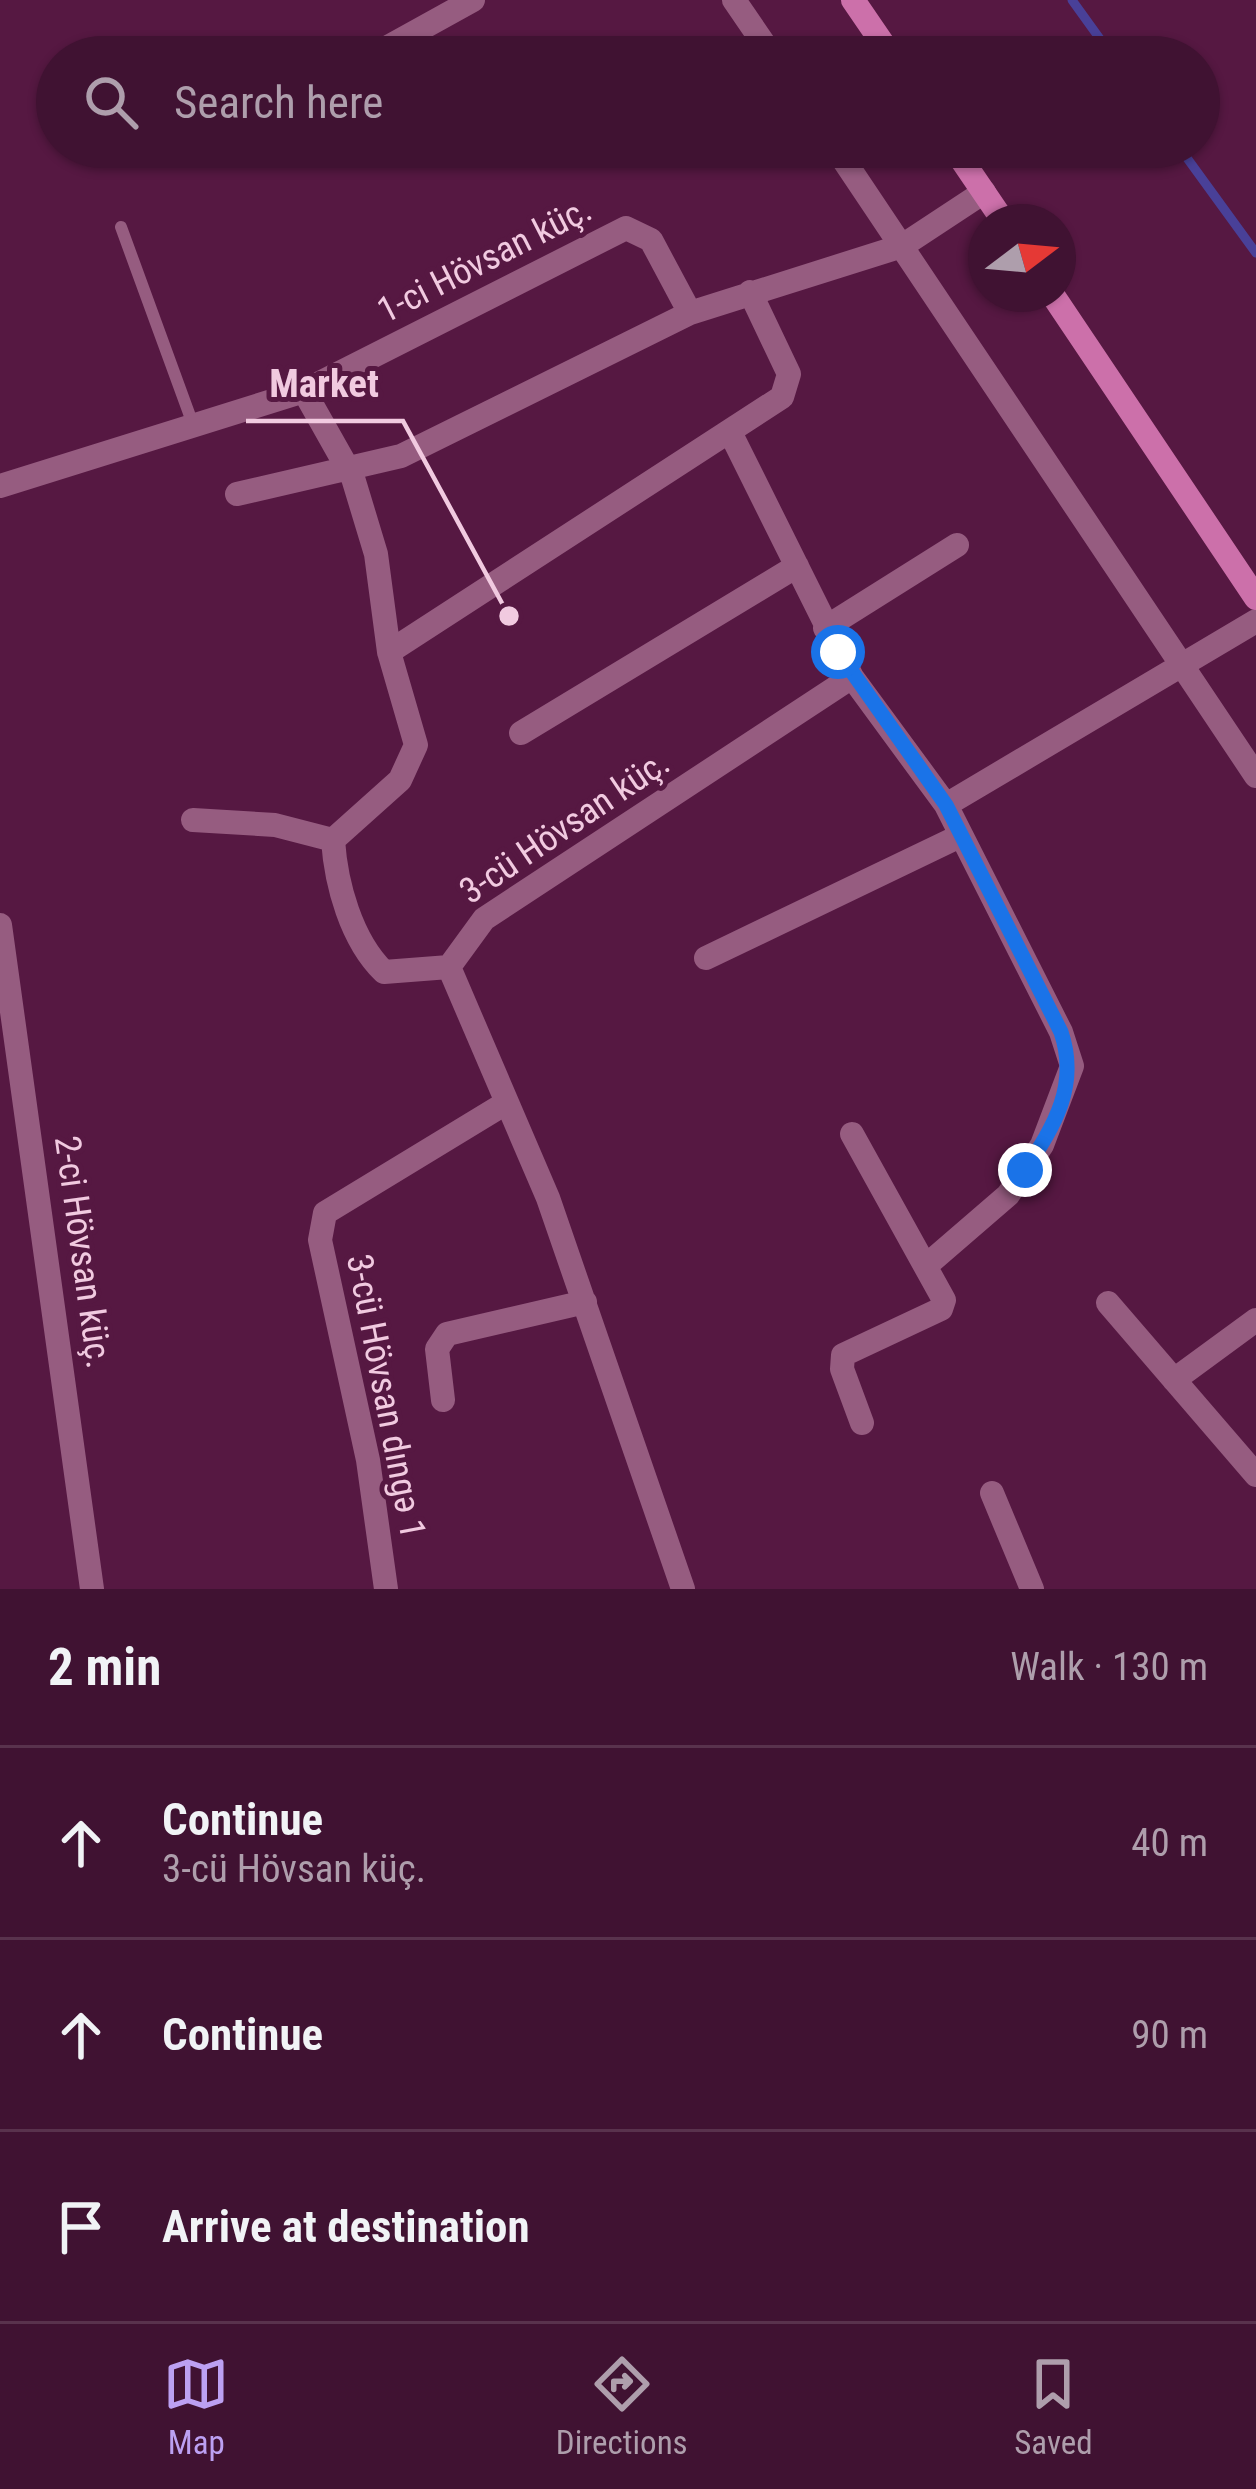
<!DOCTYPE html>
<meta charset="utf-8">
<style>
:root{--surface:#401232;--page:#4b203e;--text:#f1f3f6;--muted:#ae9eac;--line:#59324d;--accent:#bca0f2}
body{margin:0;font-family:"Roboto Condensed",sans-serif;background:var(--page);color:var(--text)}
.compass{position:absolute;left:968px;top:204px;width:108px;height:108px;border-radius:50%;background:var(--surface);box-shadow:0 3px 9px #0004;rotate:74deg}
.stop{position:absolute;width:36px;height:36px;margin:-27px;border:9px solid #1a73e8;border-radius:50%;background:#fff}
.stop.end{background:#1a73e8;border-color:#fff;box-shadow:0 3px 12px #0008}
.list{margin:0;padding:0;list-style:none}
h2{display:flex;justify-content:space-between;align-items:center;height:156px;margin:0;padding:0 48px;font-size:51px}
h2 small{font-size:39px;font-weight:400;color:var(--muted)}
.list li{display:grid;grid-template-columns:78px 1fr auto;gap:36px;align-items:center;box-sizing:border-box;height:192px;padding:0 48px;border-top:3px solid var(--line)}
.list b{display:block;font-size:45px;white-space:nowrap}
.list p{margin:0;font-size:39px;white-space:nowrap;color:var(--muted)}
.list em{font-size:39px;font-style:normal;color:var(--muted)}
.icon{flex:none;width:66px;height:66px;fill:none;stroke:currentColor;stroke-width:2;stroke-linecap:round;stroke-linejoin:round}
.map{position:relative;flex:none;width:1256px;height:1589px;overflow:hidden}
.search{position:absolute;background:var(--surface);box-shadow:0 3px 9px #0004;left:36px;right:36px;top:36px;height:132px;display:flex;align-items:center;gap:30px;box-sizing:border-box;padding:0 42px;border-radius:66px;color:var(--muted);font-size:45px}
.sheet{height:732px;background:var(--surface)}
nav{display:flex;justify-content:space-around;align-items:center;box-sizing:border-box;height:168px;border-top:3px solid var(--line);background:var(--surface);font-size:33px;color:var(--muted)}
nav a{display:grid;justify-items:center;gap:6px}
nav .on{color:var(--accent)}
.map>svg:first-child{display:block}
</style>
<div class="map">
<svg width="1256" height="1589" viewBox="0 0 1256 1589">
<rect width="100%" height="100%" fill="#561842"/>
<g fill="none" stroke-linecap="round" stroke-linejoin="round">
<path stroke="#494098" stroke-width="9" d="M 1072,0 L 1113,57
M 1179,147 L 1256,253"/>
<path stroke="#965c80" stroke-width="12" d="M 121,227 L 194,427"/>
<path stroke="#965c80" stroke-width="24" d="M 734,0 L 773,57
M 370,57 L 473,0
M 835,147 L 1256,776
M 205,148 L 207,147
M 304,391 L 353,478 L 376,554 L 389,652 L 416,745 L 400,780 L 333,840 C 336,884 351,940 384,972 L 449,967
M 731,434 L 852,677
M 0,486 L 304,391 L 626,228 L 651,240 L 690,313
M 237,494 L 401,456 L 690,313 L 902,246 L 984,192
M 825,628 L 957,545
M 389,652 L 782,397 L 789,374 L 750,292
M 521,733 L 797,566
M 193,820 L 275,825 L 333,840
M 0,925 L 92,1589
M 706,958 L 960,836
M 852,1134 L 944,1300 L 941,1309 L 843,1355 L 842,1369 L 862,1423
M 928,1264 L 1008,1195 L 1042,1145 L 1072,1066 L 1061,1032 L 946,805
M 1108,1303 L 1256,1475
M 1174,1380 L 1256,1320
M 443,1400 L 437,1349 L 447,1334 L 585,1302
M 992,1493 L 1032,1589
M 386,1589 L 368,1460 L 320,1240 L 325,1213 L 506,1103
M 683,1589 L 548,1198 L 449,967 L 484,919 L 852,677 L 946,805 L 1256,621"/>
<path stroke="#cc70aa" stroke-width="24" d="M 853,0 L 892,57
M 953,147 L 1004,222
M 1052,294 L 1256,598"/>
</g>
<g fill="none" stroke-linecap="round" stroke-linejoin="round">
<path stroke="#1a73e8" stroke-width="15" d="M 838,652 L 946,805 L 1061,1032 C 1079,1085 1055,1125 1025,1170"/>
</g>
<g text-anchor="middle" stroke-width="10" stroke-linejoin="round" paint-order="stroke">
<g font-size="36" fill="#f1cae0" stroke="#561842">
<text transform="translate(484 259) rotate(-27)" y="13">1-ci Hövsan küç.</text>
<text transform="translate(564 826) rotate(-34)" y="13">3-cü Hövsan küç.</text>
<text transform="translate(84 1252) rotate(82)" y="13">2-ci Hövsan küç.</text>
<text transform="translate(387 1396) rotate(79)" y="13">3-cü Hövsan dıngə 1</text>
</g>
</g>
<path fill="none" stroke="#f1cae0" stroke-width="4.5" d="M509 616L403 421H246"/>
<circle fill="#f1cae0" stroke="#561842" stroke-width="4.5" cx="509" cy="616" r="12"/>
<g font-size="39" text-anchor="middle" font-weight="bold" fill="#f1cae0" stroke="#561842" stroke-width="10" stroke-linejoin="round" paint-order="stroke">
<text x="324" y="397">Market</text>
</g>
</svg>
<svg class="compass" viewBox="-18 -18 36 36"><path d="M0-13l5 13h-10z" fill="#e53935"/><path d="M0 13l5-13h-10z" fill="#ae9eac"/></svg>
<div class="stop" style="left:838px;top:652px"></div>
<div class="stop end" style="left:1025px;top:1170px"></div>
<div class="search"><svg class="icon" aria-label="search" viewBox="0 0 24 24"><circle cx="10" cy="10" r="6"/><path d="M15 15l6 6"/></svg>Search here</div>
</div>
<section class="sheet">
<h2>2 min<small>Walk · 130 m</small></h2>
<ul class="list">
<li><svg class="icon" aria-label="ahead" viewBox="0 0 24 24"><path d="M12 20V5M6 11l6-6 6 6"/></svg><div><b>Continue</b><p>3-cü Hövsan küç.</p></div><em>40 m</em></li>
<li><svg class="icon" aria-label="ahead" viewBox="0 0 24 24"><path d="M12 20V5M6 11l6-6 6 6"/></svg><div><b>Continue</b></div><em>90 m</em></li>
<li><svg class="icon" aria-label="arrive" viewBox="0 0 24 24"><path d="M6 21V4h12l-3 4 3 4H6"/></svg><div><b>Arrive at destination</b></div></li>
</ul>
</section>
<nav>
<a class="on"><svg class="icon" aria-label="map" viewBox="0 0 24 24"><path d="M3 6l6-2 6 2 6-2v14l-6 2-6-2-6 2zM9 4v14M15 6v14"/></svg>Map</a>
<a><svg class="icon" aria-label="directions" viewBox="0 0 24 24"><path d="M12 3l9 9-9 9-9-9zM9 14v-3h6M13 9l2 2-2 2"/></svg>Directions</a>
<a><svg class="icon" aria-label="saved" viewBox="0 0 24 24"><path d="M7 4h10v16l-5-4-5 4z"/></svg>Saved</a>
</nav>
